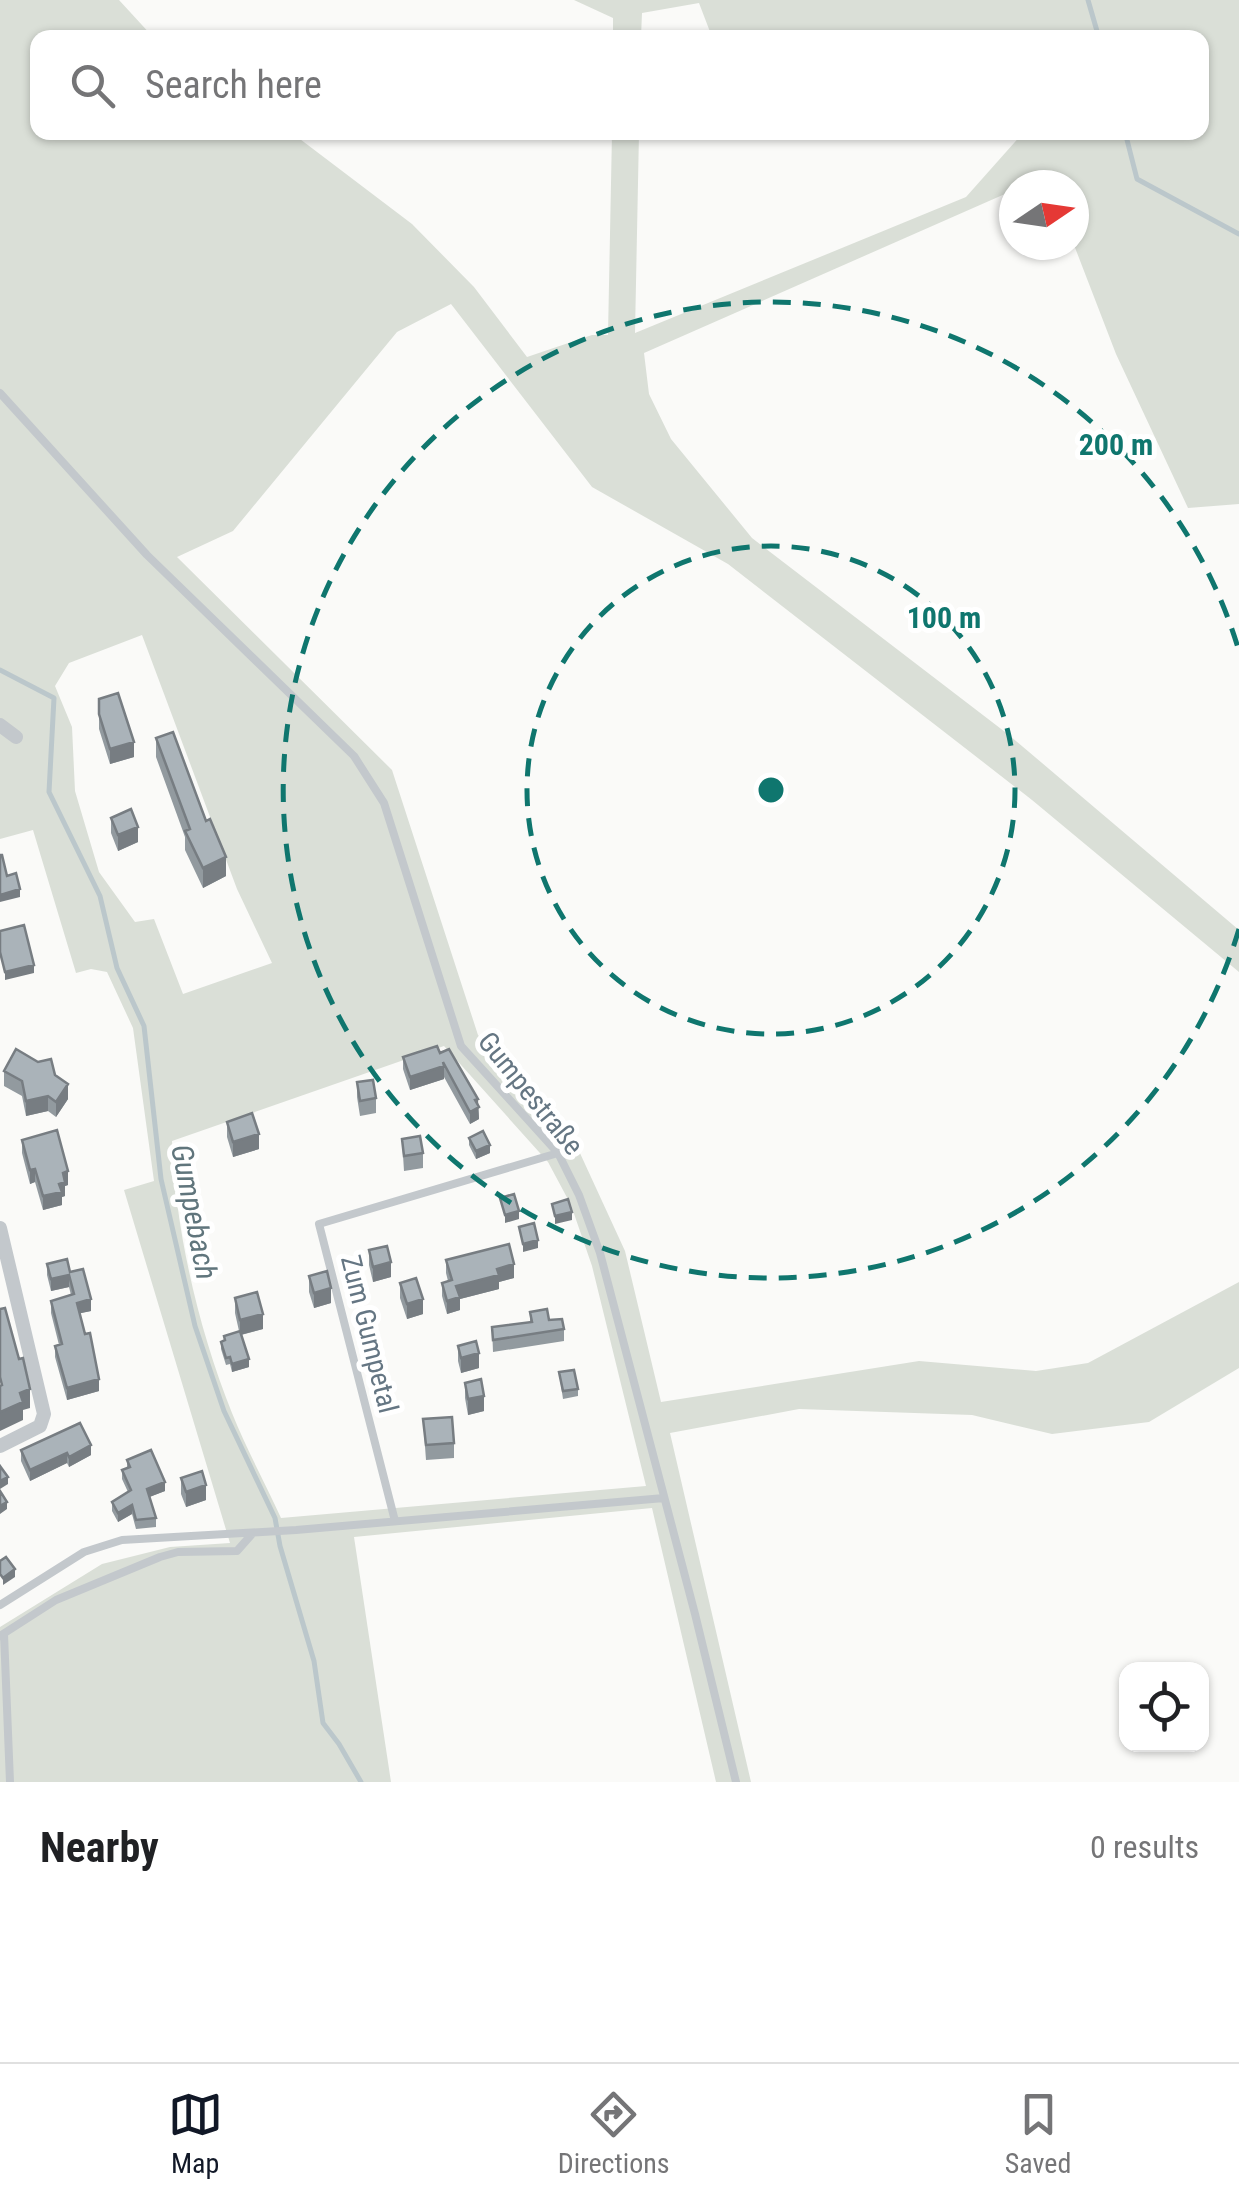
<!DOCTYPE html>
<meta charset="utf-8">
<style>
:root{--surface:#fff;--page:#f2f2f2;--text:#202124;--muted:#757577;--line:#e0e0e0;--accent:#111827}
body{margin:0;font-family:"Roboto Condensed",sans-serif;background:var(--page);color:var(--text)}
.controls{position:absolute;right:30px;bottom:30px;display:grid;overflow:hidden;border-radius:20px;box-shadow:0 2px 8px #0004}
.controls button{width:90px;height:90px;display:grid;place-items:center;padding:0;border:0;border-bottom:2px solid var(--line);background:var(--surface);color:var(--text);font:50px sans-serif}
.compass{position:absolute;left:999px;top:170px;width:90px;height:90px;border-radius:50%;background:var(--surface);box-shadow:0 2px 8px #0004;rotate:77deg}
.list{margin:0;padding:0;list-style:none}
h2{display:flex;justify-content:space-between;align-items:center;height:130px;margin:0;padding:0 40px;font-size:42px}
h2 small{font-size:32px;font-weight:400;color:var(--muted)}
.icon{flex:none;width:55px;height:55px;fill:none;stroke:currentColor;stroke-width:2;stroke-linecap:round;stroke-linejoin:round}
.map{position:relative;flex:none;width:1239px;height:1782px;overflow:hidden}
.search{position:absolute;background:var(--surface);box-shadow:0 2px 8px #0004;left:30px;right:30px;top:30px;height:110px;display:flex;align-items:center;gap:25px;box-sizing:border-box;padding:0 35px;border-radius:20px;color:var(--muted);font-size:38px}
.sheet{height:280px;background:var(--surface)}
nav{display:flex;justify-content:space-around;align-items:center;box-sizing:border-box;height:140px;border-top:2px solid var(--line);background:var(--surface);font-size:28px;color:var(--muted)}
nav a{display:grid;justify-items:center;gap:5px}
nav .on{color:var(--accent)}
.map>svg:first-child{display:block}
</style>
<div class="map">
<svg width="1239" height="1782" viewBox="0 0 1239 1782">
<rect width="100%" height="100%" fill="#fafaf8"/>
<path fill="#dadfd7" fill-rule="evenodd" d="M 0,0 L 119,0 L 153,37 L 38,38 L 38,132 L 292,133 L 412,224 L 474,287 L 527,357 L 592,335 L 608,335 L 612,133 L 639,133 L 635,333 L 966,197 L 1023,133 L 1202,132 L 1202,38 L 712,37 L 699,3 L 642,13 L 641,37 L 613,37 L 613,18 L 574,0 L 1239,0 L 1239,504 L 1188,508 L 1116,354 L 1074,245 L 1074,185 L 1014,185 L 1014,190 L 644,353 L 649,394 L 671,439 L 752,538 L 1009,735 L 1239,930 L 1239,972 L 1032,800 L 728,564 L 592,487 L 451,304 L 397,332 L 233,531 L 177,557 L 392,770 L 478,1035 L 579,1151 L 625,1251 L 661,1402 L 919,1361 L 1036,1371 L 1088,1363 L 1239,1282 L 1239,1368 L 1149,1422 L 1052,1434 L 972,1415 L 799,1409 L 670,1433 L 751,1782 L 716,1782 L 652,1508 L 354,1537 L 391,1782 L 0,1782 L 0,1627 L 102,1564 L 170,1547 L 230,1543 L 124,1190 L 154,1181 L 133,1028 L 107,972 L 91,969 L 76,973 L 33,830 L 0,839 ZM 142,635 L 237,889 L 272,963 L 183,994 L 154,919 L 135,922 L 99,872 L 75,791 L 72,727 L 55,686 L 69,663 ZM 444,1046 L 548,1162 L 571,1205 L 592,1266 L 646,1486 L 281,1518 C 265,1483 246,1448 232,1413 C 199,1331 175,1229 172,1141 Z"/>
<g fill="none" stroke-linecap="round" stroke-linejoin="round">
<path stroke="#bbc7cb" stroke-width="5" d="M 1088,0 L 1099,38
M 1125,132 L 1137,179 L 1239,234
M 0,670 L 54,698 L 49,792 L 100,896 L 117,968 L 144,1026 L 161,1179 L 195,1326 L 224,1411 L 275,1518 L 280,1546 L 314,1661 L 323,1723 L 339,1744 L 361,1782"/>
<path stroke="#c3c8cc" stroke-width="8" d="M 0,393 L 147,555 L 354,756 L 384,803 L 461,1046 L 558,1153 L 579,1195 L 600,1253 L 695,1614 L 736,1782
M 395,1521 L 319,1224 L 558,1153
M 0,1605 L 84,1552 L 122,1540 L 296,1530 L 664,1498
M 4,1634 L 10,1782
M 0,1636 L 56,1600 L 160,1557 L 178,1552 L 237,1551 L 252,1534"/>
<path stroke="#c3c8cc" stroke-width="14" d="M 0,725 L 16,737
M 0,1228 L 44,1414 L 40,1426 L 0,1446"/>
</g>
<path fill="#929a9f" d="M 99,699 L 134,757 L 110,764 L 99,729 Z
M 156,738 L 226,876 L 203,888 L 185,850 L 185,837 L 156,757 Z
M 111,818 L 138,842 L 118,851 L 111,833 Z
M 440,1053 L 478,1105 L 479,1119 L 470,1124 L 444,1077 L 444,1079 L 410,1090 L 403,1069 L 403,1057 Z
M 4,1071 L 55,1075 L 68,1099 L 56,1117 L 48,1111 L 26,1116 L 22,1096 L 4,1086 Z
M 357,1082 L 376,1098 L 376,1113 L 360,1116 L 357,1097 Z
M 227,1122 L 259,1149 L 233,1157 L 227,1137 Z
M 469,1138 L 490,1153 L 476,1159 L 469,1145 Z
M 402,1139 L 423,1153 L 423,1168 L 404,1171 Z
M 22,1140 L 68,1185 L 65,1186 L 65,1196 L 62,1197 L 62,1205 L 43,1210 L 35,1182 L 30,1184 L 22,1153 Z
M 369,1250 L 391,1277 L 373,1282 L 369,1265 Z
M 446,1260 L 514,1278 L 499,1282 L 499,1289 L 460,1299 L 460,1310 L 447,1314 L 442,1296 L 442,1283 L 448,1281 L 446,1273 Z
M 47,1264 L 70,1272 L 91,1311 L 80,1313 L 99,1391 L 67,1400 L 55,1357 L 55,1346 L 59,1345 L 51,1313 L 51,1301 L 71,1295 L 69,1287 L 51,1291 L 47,1275 Z
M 309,1276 L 331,1303 L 314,1308 L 309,1292 Z
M 400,1283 L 423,1314 L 407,1319 L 400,1298 Z
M 235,1298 L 263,1329 L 241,1335 L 249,1367 L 232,1372 L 230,1364 L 226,1365 L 221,1349 L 221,1342 L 224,1341 L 224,1336 L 239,1331 L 235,1313 Z
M 530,1312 L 564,1329 L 564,1341 L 493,1352 L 492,1327 L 530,1323 Z
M 458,1346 L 479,1368 L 461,1373 L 458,1361 Z
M 559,1372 L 578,1389 L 578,1396 L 563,1399 Z
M 465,1383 L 484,1411 L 468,1415 L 465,1398 Z
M 423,1419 L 454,1443 L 454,1458 L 426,1460 Z
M 21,1450 L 91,1455 L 69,1467 L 67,1463 L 30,1481 L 21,1461 Z
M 127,1460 L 165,1491 L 149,1497 L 156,1518 L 156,1527 L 136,1529 L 132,1514 L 118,1522 L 112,1511 L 112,1502 L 128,1492 L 122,1479 L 122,1470 L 127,1468 Z
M 181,1478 L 206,1500 L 186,1507 L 181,1494 Z"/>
<path fill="#777d82" d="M 134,742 L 134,757 L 110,764 L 110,749 Z
M 138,827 L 138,842 L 118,851 L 118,835 Z
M 226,857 L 226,876 L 203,888 L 203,868 Z
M 20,889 L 20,897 L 0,902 L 0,895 Z
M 34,965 L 34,973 L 5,980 L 5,972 Z
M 444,1066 L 444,1079 L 410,1090 L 410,1077 Z
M 68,1084 L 68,1099 L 56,1117 L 56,1102 Z
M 48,1096 L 48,1111 L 26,1116 L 26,1101 Z
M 478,1099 L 479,1119 L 470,1124 L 470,1112 L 475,1100 Z
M 259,1134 L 259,1149 L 233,1157 L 233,1142 Z
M 490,1145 L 490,1153 L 476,1159 L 476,1151 Z
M 35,1169 L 35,1182 L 30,1184 L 30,1170 Z
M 68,1171 L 68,1185 L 65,1186 L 65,1196 L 62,1197 L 62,1205 L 43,1210 L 43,1196 L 59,1184 L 63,1173 Z
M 519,1211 L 519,1219 L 505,1223 L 505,1215 Z
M 572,1212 L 572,1220 L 555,1224 L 555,1216 Z
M 538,1240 L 538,1248 L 523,1252 L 523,1244 Z
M 391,1262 L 391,1277 L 373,1282 L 373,1267 Z
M 514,1264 L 514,1278 L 499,1282 L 499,1289 L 460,1299 L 460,1310 L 447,1314 L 447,1301 L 456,1286 L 497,1269 Z
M 69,1275 L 69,1287 L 51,1291 L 51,1279 Z
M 331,1288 L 331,1303 L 314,1308 L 314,1293 Z
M 91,1299 L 91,1311 L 77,1314 L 77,1303 Z
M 423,1299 L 423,1314 L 407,1319 L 407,1304 Z
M 263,1314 L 263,1329 L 240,1335 L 240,1320 Z
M 479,1353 L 479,1368 L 461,1373 L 461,1358 Z
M 249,1359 L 249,1367 L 232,1372 L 232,1364 Z
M 99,1379 L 99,1391 L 67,1400 L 67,1388 Z
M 30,1389 L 30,1408 L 23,1410 L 23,1420 L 0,1431 L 0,1412 L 20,1393 Z
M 484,1396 L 484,1411 L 468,1415 L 468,1399 Z
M 91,1445 L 91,1455 L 69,1467 L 69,1457 Z
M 67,1453 L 67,1463 L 30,1481 L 30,1470 Z
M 8,1477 L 8,1484 L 0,1489 L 0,1481 Z
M 165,1482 L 165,1491 L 147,1498 L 147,1489 Z
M 206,1485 L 206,1500 L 186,1507 L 186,1492 Z
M 7,1502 L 7,1509 L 0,1514 L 0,1506 Z
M 132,1505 L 132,1514 L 118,1522 L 118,1513 Z
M 15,1569 L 15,1577 L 3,1585 L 3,1578 Z"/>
<path fill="#aab3b9" stroke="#777d82" stroke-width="2.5" d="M 118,693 L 134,742 L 110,749 L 99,714 L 99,699 Z
M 173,732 L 206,821 L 210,819 L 226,857 L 203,868 L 185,831 L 190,829 L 156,738 Z
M 131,809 L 138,827 L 118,835 L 111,818 Z
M 0,855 L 2,855 L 7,876 L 16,873 L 20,889 L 0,895 Z
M 24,925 L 34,965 L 5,972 L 0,952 L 0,931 Z
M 437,1046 L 440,1053 L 449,1049 L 478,1099 L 475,1100 L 479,1107 L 470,1112 L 443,1062 L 444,1066 L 410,1077 L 403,1057 Z
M 16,1049 L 38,1062 L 51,1059 L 55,1075 L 68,1084 L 56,1102 L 48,1096 L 26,1101 L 22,1081 L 4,1071 Z
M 373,1080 L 376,1098 L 360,1101 L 357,1082 Z
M 252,1113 L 259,1134 L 233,1142 L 227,1122 Z
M 57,1130 L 68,1171 L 63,1173 L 65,1182 L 59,1184 L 62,1192 L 43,1196 L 35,1169 L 30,1170 L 22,1140 Z
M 483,1131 L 490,1145 L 476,1151 L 469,1138 Z
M 420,1136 L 423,1153 L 404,1156 L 402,1139 Z
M 514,1194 L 519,1211 L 505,1215 L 500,1198 Z
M 568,1199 L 572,1212 L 555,1216 L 552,1204 Z
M 534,1223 L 538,1240 L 523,1244 L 519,1227 Z
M 509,1244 L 514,1264 L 497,1269 L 499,1275 L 456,1286 L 460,1297 L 447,1301 L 442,1283 L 452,1280 L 446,1260 Z
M 387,1246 L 391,1262 L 373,1267 L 369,1250 Z
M 67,1259 L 70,1272 L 83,1269 L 91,1299 L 77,1303 L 85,1334 L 90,1333 L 99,1379 L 67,1388 L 55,1346 L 62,1344 L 51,1301 L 74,1294 L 69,1275 L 51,1279 L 47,1264 Z
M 327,1271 L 331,1288 L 314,1293 L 309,1276 Z
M 416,1278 L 423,1299 L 407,1304 L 400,1283 Z
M 257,1292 L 263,1314 L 240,1320 L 235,1298 Z
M 5,1308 L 19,1359 L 23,1358 L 30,1389 L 20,1393 L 23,1402 L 0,1412 L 0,1386 L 2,1385 L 0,1377 L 0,1309 Z
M 547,1309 L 549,1320 L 562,1319 L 564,1329 L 493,1340 L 492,1327 L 532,1322 L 530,1312 Z
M 240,1331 L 249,1359 L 232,1364 L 230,1357 L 226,1358 L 221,1342 L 225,1340 L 224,1336 Z
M 476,1341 L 479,1353 L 461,1358 L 458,1346 Z
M 574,1370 L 578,1389 L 563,1391 L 559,1372 Z
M 481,1379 L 484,1396 L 468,1399 L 465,1383 Z
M 452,1417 L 454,1443 L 426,1445 L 423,1419 Z
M 80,1423 L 91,1445 L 69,1457 L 67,1453 L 30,1470 L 21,1450 Z
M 151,1450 L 165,1482 L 147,1489 L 156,1518 L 136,1520 L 132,1505 L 118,1513 L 112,1502 L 131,1490 L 122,1470 L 130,1467 L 127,1460 Z
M 0,1466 L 8,1477 L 0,1481 Z
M 202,1471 L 206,1485 L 186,1492 L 181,1478 Z
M 0,1491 L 7,1502 L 0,1506 Z
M 6,1557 L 15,1569 L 3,1578 L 0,1574 L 0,1561 Z"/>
<g fill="none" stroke="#0f766e" stroke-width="5" stroke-dasharray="18 12">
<circle cx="771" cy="790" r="244"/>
<path d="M1239 929A488 488 0 1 1 1239 651"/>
</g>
<g text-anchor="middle" stroke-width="10" stroke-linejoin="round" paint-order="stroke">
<g font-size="28" fill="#657683" stroke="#fff">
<text transform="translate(531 1093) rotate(51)" y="10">Gumpestraße</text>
<text transform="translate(370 1334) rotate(76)" y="10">Zum Gumpetal</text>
</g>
<g font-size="30" font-style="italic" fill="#60757c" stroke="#fff">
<text transform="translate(194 1212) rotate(79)" y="10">Gumpebach</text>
</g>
</g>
<circle cx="771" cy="790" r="15" fill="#0f766e" stroke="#fff" stroke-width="5"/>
<g font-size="30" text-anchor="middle" font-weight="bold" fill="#0f766e" stroke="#fff" stroke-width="10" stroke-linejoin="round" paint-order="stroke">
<text x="1116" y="455">200 m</text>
<text x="944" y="628">100 m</text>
</g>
</svg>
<div class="controls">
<button><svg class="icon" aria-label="locate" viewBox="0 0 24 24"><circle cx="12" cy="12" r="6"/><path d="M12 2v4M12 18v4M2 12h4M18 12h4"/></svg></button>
</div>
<svg class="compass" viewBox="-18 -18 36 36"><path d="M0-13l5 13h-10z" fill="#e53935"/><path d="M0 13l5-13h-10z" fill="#757577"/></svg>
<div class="search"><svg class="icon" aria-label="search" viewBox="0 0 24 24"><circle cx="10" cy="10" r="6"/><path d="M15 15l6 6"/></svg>Search here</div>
</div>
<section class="sheet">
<h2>Nearby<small>0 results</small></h2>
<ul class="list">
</ul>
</section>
<nav>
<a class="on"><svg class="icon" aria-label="map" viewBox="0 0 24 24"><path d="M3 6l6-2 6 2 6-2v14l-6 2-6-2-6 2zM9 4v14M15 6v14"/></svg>Map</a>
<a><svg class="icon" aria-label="directions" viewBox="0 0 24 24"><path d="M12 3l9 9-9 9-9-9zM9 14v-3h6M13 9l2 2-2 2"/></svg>Directions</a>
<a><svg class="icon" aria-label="saved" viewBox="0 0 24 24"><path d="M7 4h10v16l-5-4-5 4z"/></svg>Saved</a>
</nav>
